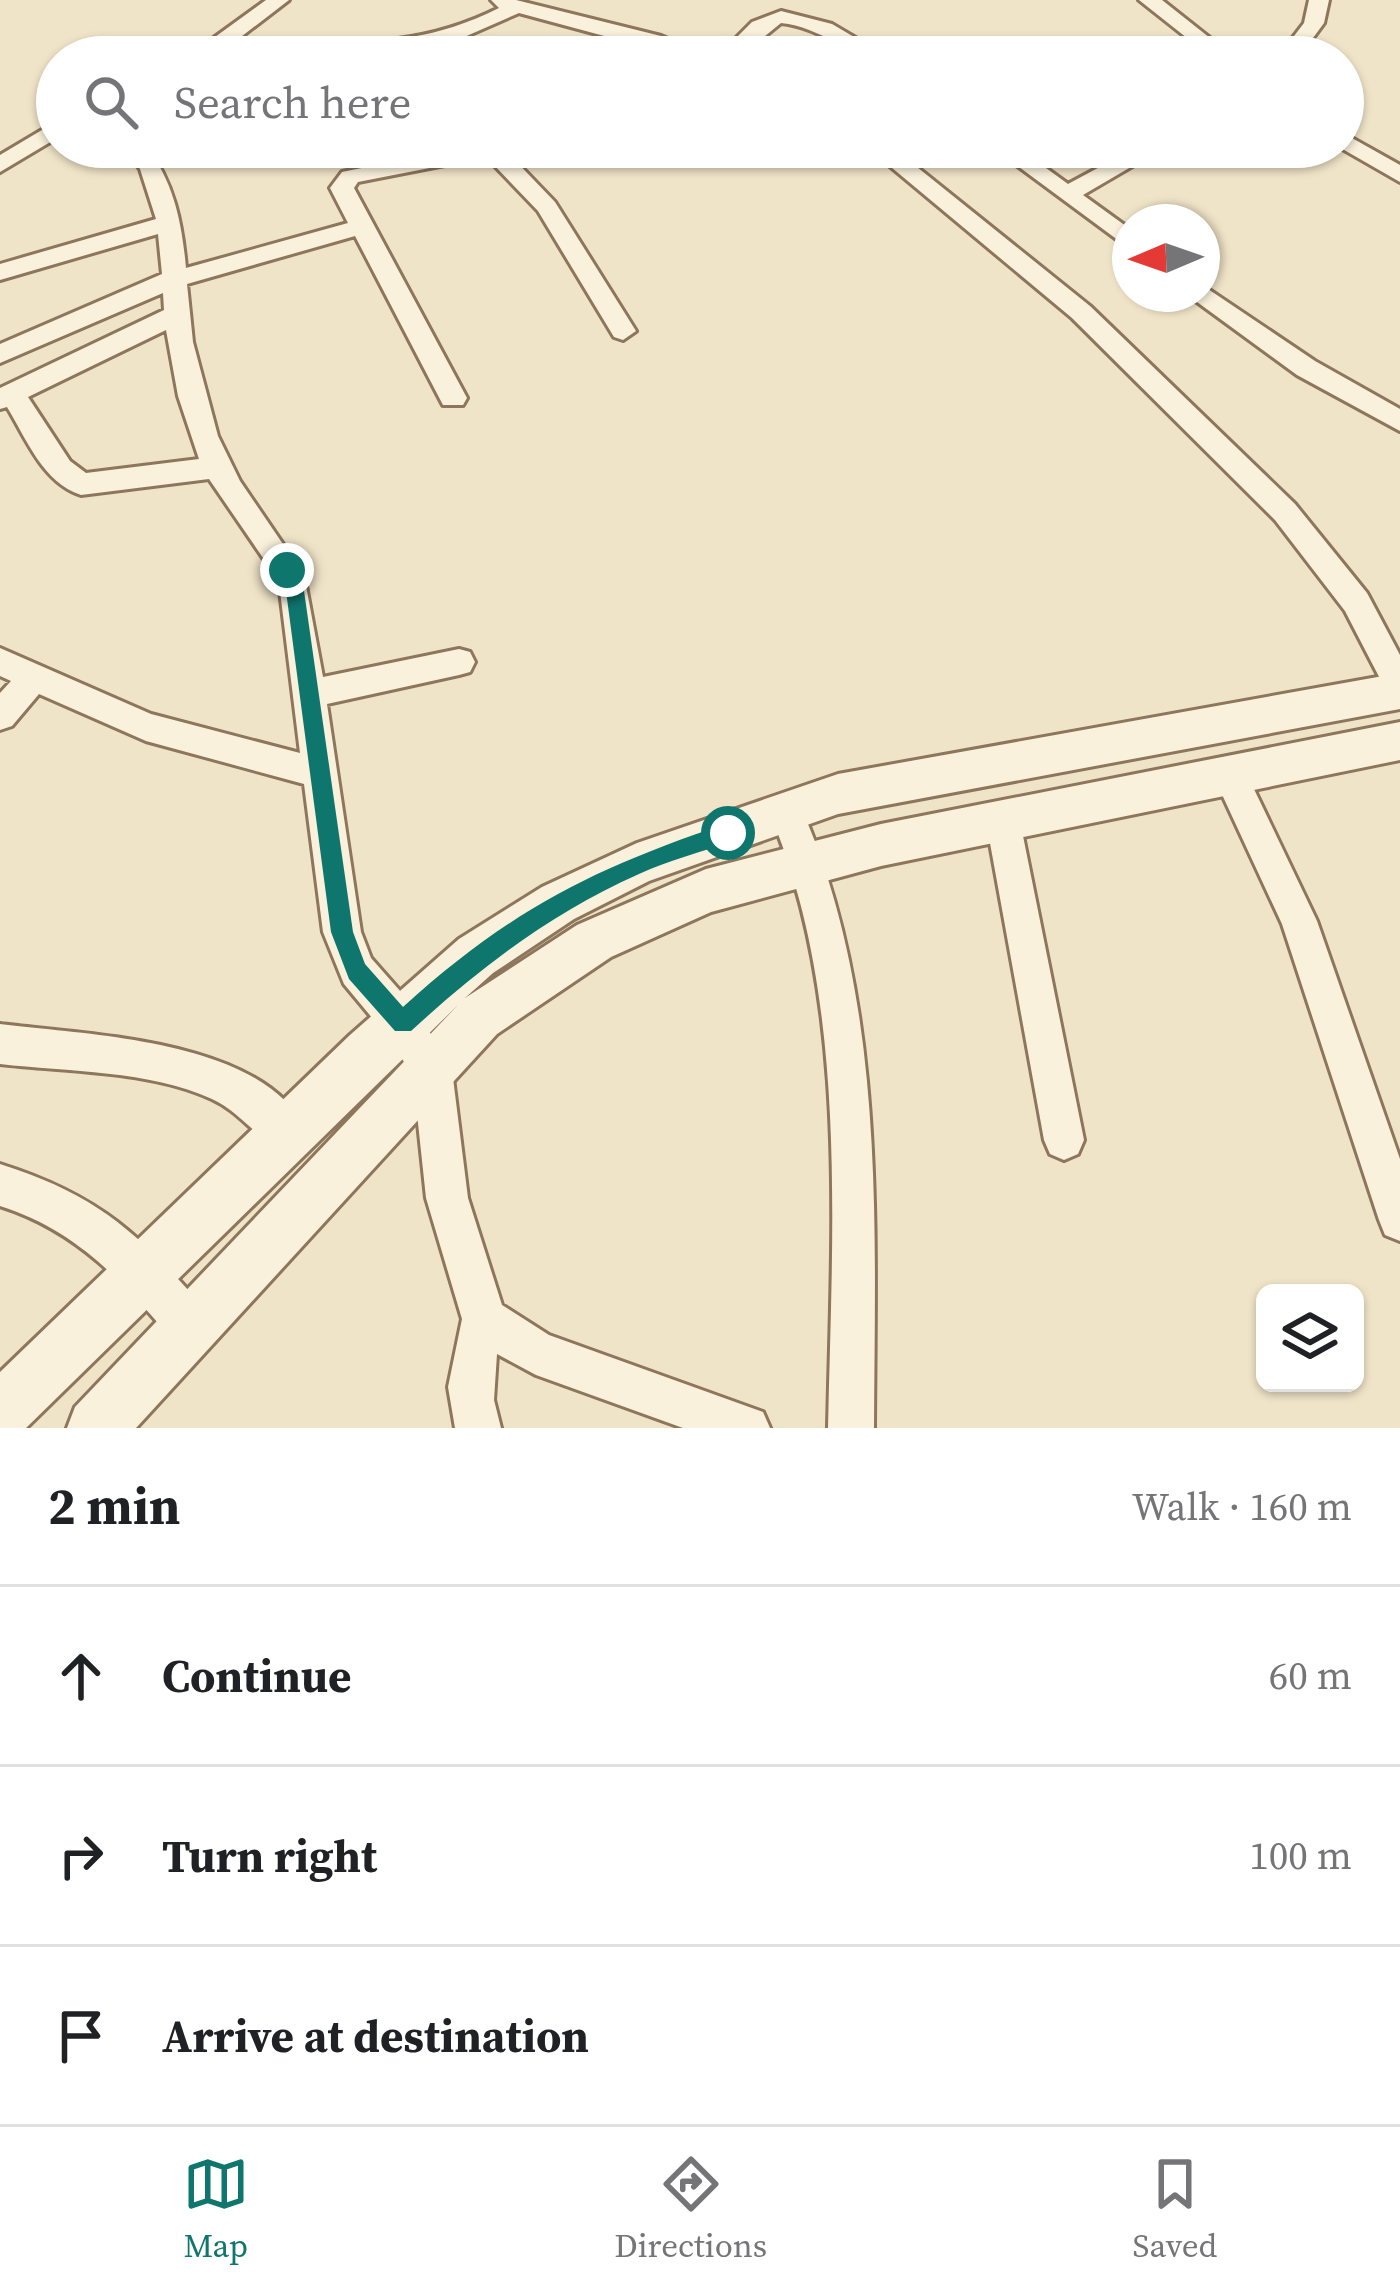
<!DOCTYPE html>
<meta charset="utf-8">
<style>
:root{--surface:#fff;--page:#f6f6f6;--text:#202124;--muted:#757577;--line:#e0e0e0;--accent:#0f766e}
body{margin:0;font-family:"Source Serif 4",serif;background:var(--page);color:var(--text)}
.controls{position:absolute;right:36px;bottom:36px;display:grid;overflow:hidden;border-radius:18px;box-shadow:0 3px 9px #0004}
.controls button{width:108px;height:108px;display:grid;place-items:center;padding:0;border:0;border-bottom:3px solid var(--line);background:var(--surface);color:var(--text);font:60px sans-serif}
.compass{position:absolute;left:1112px;top:204px;width:108px;height:108px;border-radius:50%;background:var(--surface);box-shadow:0 3px 9px #0004;rotate:268deg}
.stop{position:absolute;width:36px;height:36px;margin:-27px;border:9px solid #0f766e;border-radius:50%;background:#fff}
.stop.end{background:#0f766e;border-color:#fff;box-shadow:0 3px 12px #0008}
.list{margin:0;padding:0;list-style:none}
h2{display:flex;justify-content:space-between;align-items:center;height:156px;margin:0;padding:0 48px;font-size:51px}
h2 small{font-size:39px;font-weight:400;color:var(--muted)}
.list li{display:grid;grid-template-columns:78px 1fr auto;gap:36px;align-items:center;box-sizing:border-box;height:180px;padding:0 48px;border-top:3px solid var(--line)}
.list b{display:block;font-size:45px;white-space:nowrap}
.list em{font-size:39px;font-style:normal;color:var(--muted)}
.icon{flex:none;width:66px;height:66px;fill:none;stroke:currentColor;stroke-width:2;stroke-linecap:round;stroke-linejoin:round}
.map{position:relative;flex:none;width:1400px;height:1428px;overflow:hidden}
.search{position:absolute;background:var(--surface);box-shadow:0 3px 9px #0004;left:36px;right:36px;top:36px;height:132px;display:flex;align-items:center;gap:30px;box-sizing:border-box;padding:0 42px;border-radius:66px;color:var(--muted);font-size:45px}
.sheet{height:696px;background:var(--surface)}
nav{display:flex;justify-content:space-around;align-items:center;box-sizing:border-box;height:168px;border-top:3px solid var(--line);background:var(--surface);font-size:33px;color:var(--muted)}
nav a{display:grid;justify-items:center;gap:6px}
nav .on{color:var(--accent)}
.map>svg:first-child{display:block}
</style>
<div class="map">
<svg width="1400" height="1428" viewBox="0 0 1400 1428">
<rect width="100%" height="100%" fill="#f0e4c8"/>
<g fill="none" stroke-linecap="round" stroke-linejoin="round">
<g stroke="#8d765c" stroke-width="6">
<path id="minor" d="M 266,0 L 289,0 L 233,43 C 331,41 408,54 499,8 L 491,0 L 516,0 L 661,36 L 711,57 L 682,57 L 519,13 L 446,45 L 403,54 L 204,53 L 204,45 Z
M 1139,0 L 1162,0 L 1234,57 L 1211,57 Z
M 1309,0 L 1329,0 L 1324,23 L 1299,57 L 1278,57 L 1304,23 Z
M 781,11 L 832,24 L 888,57 C 849,57 821,27 781,23 L 739,57 L 717,57 L 752,22 Z
M 57,121 L 57,138 L 0,172 L 0,155 Z
M 1343,133 L 1400,165 L 1400,182 L 1339,147 L 1343,147 Z
M 124,147 L 147,147 C 174,183 182,223 186,268 L 348,223 L 330,188 L 342,172 L 455,149 L 506,151 L 555,202 L 636,331 L 623,340 L 614,337 L 538,211 L 492,163 L 455,163 L 358,182 L 354,188 L 467,398 L 463,405 L 443,405 L 355,236 L 187,284 L 193,342 L 218,436 L 240,481 L 304,575 L 323,677 L 459,649 L 470,652 L 475,662 L 470,672 L 459,675 L 327,704 L 361,932 L 371,958 L 416,1009 L 452,1070 L 468,1198 L 502,1305 L 549,1335 L 763,1412 L 770,1428 L 683,1428 L 536,1375 L 497,1354 L 494,1400 L 501,1428 L 455,1428 L 448,1387 L 462,1319 L 426,1198 L 413,1076 L 388,1037 L 344,984 L 323,932 L 304,784 L 146,741 L 39,694 L 12,726 L 0,730 L 0,693 L 11,681 L 0,676 L 0,648 L 151,714 L 300,753 L 280,591 L 270,568 L 209,479 L 81,495 C 43,483 26,438 7,407 L 0,409 L 0,388 L 164,310 L 163,293 L 0,363 L 0,344 L 162,274 L 158,234 L 0,280 L 0,264 L 156,219 L 140,169 ZM 166,330 L 178,396 L 199,459 L 86,473 L 70,461 L 28,397 Z
M 867,147 L 892,147 L 899,152 L 917,147 L 951,147 L 912,163 L 1090,306 L 1295,504 L 1367,593 L 1400,655 L 1400,700 L 1389,696 L 1345,611 L 1275,520 L 1072,318 Z
M 992,147 L 1017,147 L 1068,184 L 1137,147 L 1165,147 L 1083,195 L 1130,229 L 1130,249 Z
M 1202,285 L 1315,361 L 1400,409 L 1400,431 L 1297,375 L 1193,299 L 1190,294 L 1202,294 Z
M 1230,760 L 1242,764 L 1317,921 L 1400,1159 L 1400,1241 L 1385,1235 L 1379,1220 L 1282,924 L 1213,775 L 1218,764 Z
M 786,796 L 798,801 C 886,993 875,1221 874,1428 L 828,1428 C 832,1231 849,996 769,812 L 774,801 Z
M 1003,805 L 1015,810 L 1020,821 L 1084,1140 L 1078,1154 L 1064,1160 L 1050,1154 L 1044,1140 L 986,821 L 991,810 Z
M 0,1024 C 86,1035 268,1039 307,1133 L 301,1147 L 287,1153 C 258,1141 241,1112 212,1099 C 149,1070 68,1072 0,1064 Z
M 0,1164 C 102,1196 140,1236 209,1313 L 215,1329 L 209,1345 L 193,1351 L 177,1345 C 125,1284 79,1231 0,1206 Z"/>
</g>
<g stroke="#8d765c" stroke-width="6">
<path id="tertiary" d="M 1400,673 L 1400,709 L 838,814 L 649,881 L 574,919 L 493,973 L 465,998 L 577,925 L 706,869 L 881,824 L 1400,722 L 1400,760 L 881,866 L 711,912 L 611,957 L 497,1034 L 136,1428 L 67,1428 L 75,1407 L 458,1005 L 26,1428 L 0,1428 L 0,1372 L 350,1035 L 459,939 L 542,887 L 637,843 L 838,774 Z"/>
</g>
<use href="#minor" fill="#faf1dc" fill-rule="evenodd"/>
<use href="#tertiary" fill="#faf1dc" fill-rule="evenodd"/>
</g>
<path fill="#0f766e" d="M 287,563 L 293,565 L 304,591 L 353,932 L 365,964 L 403,1007 C 510,910 592,869 728,823 L 735,826 L 735,840 C 703,852 669,860 639,874 C 550,914 482,966 411,1031 L 395,1031 L 349,979 L 331,932 L 286,591 L 278,570 Z"/>
</svg>
<div class="controls">
<button><svg class="icon" aria-label="layers" viewBox="0 0 24 24"><path d="M12 4l9 5-9 5-9-5zM3 14l9 5 9-5"/></svg></button>
</div>
<svg class="compass" viewBox="-18 -18 36 36"><path d="M0-13l5 13h-10z" fill="#e53935"/><path d="M0 13l5-13h-10z" fill="#757577"/></svg>
<div class="stop" style="left:728px;top:833px"></div>
<div class="stop end" style="left:287px;top:570px"></div>
<div class="search"><svg class="icon" aria-label="search" viewBox="0 0 24 24"><circle cx="10" cy="10" r="6"/><path d="M15 15l6 6"/></svg>Search here</div>
</div>
<section class="sheet">
<h2>2 min<small>Walk · 160 m</small></h2>
<ul class="list">
<li><svg class="icon" aria-label="ahead" viewBox="0 0 24 24"><path d="M12 20V5M6 11l6-6 6 6"/></svg><div><b>Continue</b></div><em>60 m</em></li>
<li><svg class="icon" aria-label="right" viewBox="0 0 24 24"><path d="M7 20v-9h11M14 6l5 5-5 5"/></svg><div><b>Turn right</b></div><em>100 m</em></li>
<li><svg class="icon" aria-label="arrive" viewBox="0 0 24 24"><path d="M6 21V4h12l-3 4 3 4H6"/></svg><div><b>Arrive at destination</b></div></li>
</ul>
</section>
<nav>
<a class="on"><svg class="icon" aria-label="map" viewBox="0 0 24 24"><path d="M3 6l6-2 6 2 6-2v14l-6 2-6-2-6 2zM9 4v14M15 6v14"/></svg>Map</a>
<a><svg class="icon" aria-label="directions" viewBox="0 0 24 24"><path d="M12 3l9 9-9 9-9-9zM9 14v-3h6M13 9l2 2-2 2"/></svg>Directions</a>
<a><svg class="icon" aria-label="saved" viewBox="0 0 24 24"><path d="M7 4h10v16l-5-4-5 4z"/></svg>Saved</a>
</nav>
